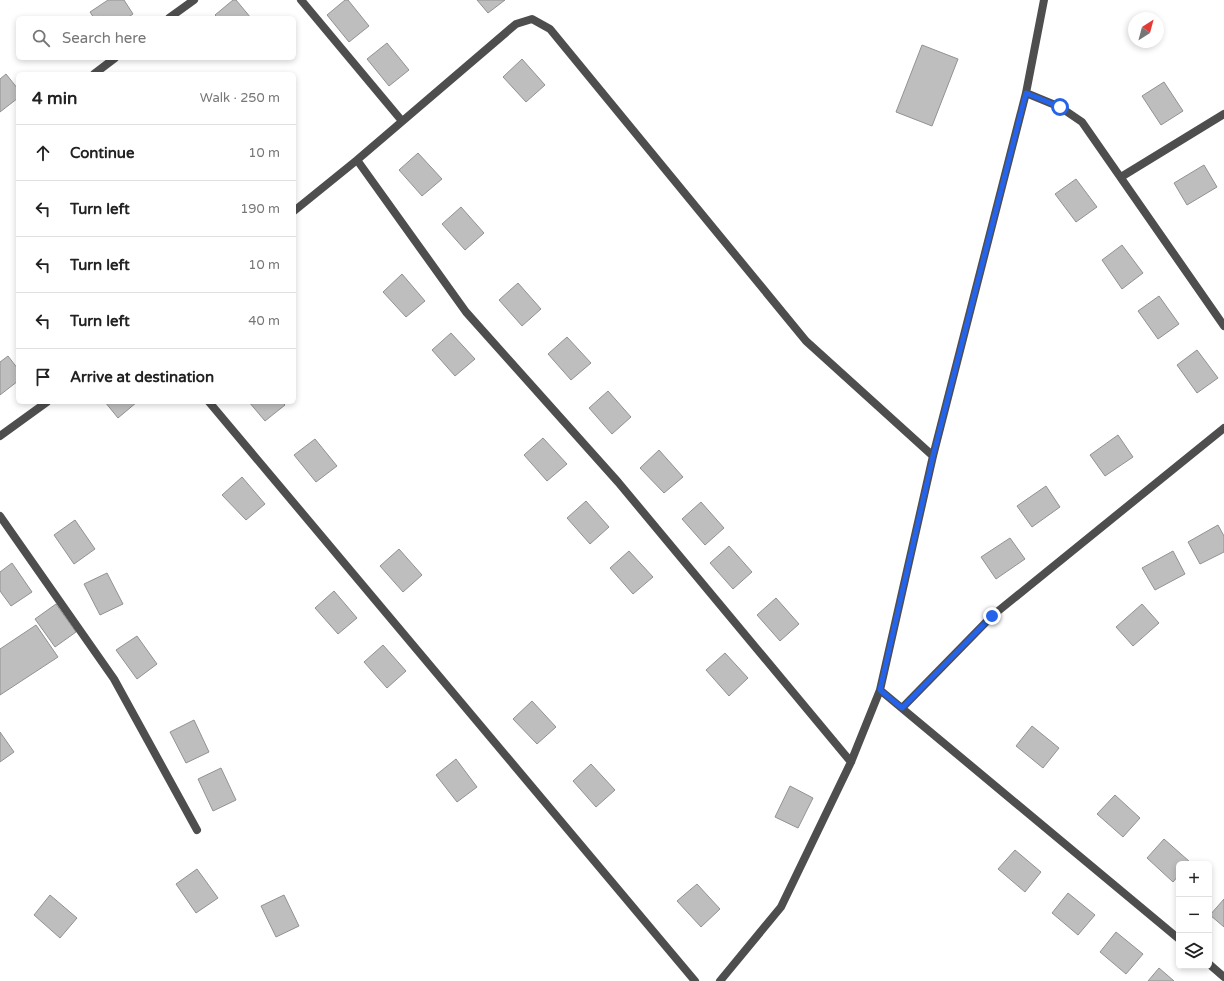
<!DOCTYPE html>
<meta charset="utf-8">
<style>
:root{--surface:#fff;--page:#f2f2f2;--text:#222;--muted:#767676;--line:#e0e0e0}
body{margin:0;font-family:"Varela Round",sans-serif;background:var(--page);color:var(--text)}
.controls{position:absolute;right:12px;bottom:12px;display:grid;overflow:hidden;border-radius:6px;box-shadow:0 2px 6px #0003}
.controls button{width:36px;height:36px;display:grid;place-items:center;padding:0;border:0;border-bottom:1px solid var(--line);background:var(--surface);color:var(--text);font:20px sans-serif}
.compass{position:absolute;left:1128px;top:12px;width:36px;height:36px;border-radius:50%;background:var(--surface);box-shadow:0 2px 6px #0003;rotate:36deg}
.stop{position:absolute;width:12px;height:12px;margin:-9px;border:3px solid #2563eb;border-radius:50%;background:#fff}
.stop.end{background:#2563eb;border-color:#fff;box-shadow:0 1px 4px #0008}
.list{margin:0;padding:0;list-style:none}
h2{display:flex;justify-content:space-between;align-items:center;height:52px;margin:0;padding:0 16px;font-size:17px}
h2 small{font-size:13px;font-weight:400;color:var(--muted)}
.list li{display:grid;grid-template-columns:26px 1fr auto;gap:12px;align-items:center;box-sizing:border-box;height:56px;padding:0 16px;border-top:1px solid var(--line)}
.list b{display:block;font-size:15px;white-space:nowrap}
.list em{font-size:13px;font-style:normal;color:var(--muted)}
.icon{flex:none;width:22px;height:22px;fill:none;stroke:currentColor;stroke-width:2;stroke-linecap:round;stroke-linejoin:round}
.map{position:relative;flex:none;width:1224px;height:981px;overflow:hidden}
.search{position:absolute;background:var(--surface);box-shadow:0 2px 6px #0003;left:16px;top:16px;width:280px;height:44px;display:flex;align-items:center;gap:10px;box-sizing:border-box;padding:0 14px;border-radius:6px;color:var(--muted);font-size:15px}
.panel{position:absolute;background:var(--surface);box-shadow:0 2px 6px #0003;left:16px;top:72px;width:280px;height:332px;border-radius:6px}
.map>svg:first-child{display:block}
</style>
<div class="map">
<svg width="1224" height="981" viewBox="0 0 1224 981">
<rect width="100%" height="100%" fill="#fff"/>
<path fill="#bebebe" stroke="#929292" d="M 108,0 L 124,0 L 133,14 L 127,18 L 94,18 L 90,12 Z
M 233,0 L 236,0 L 251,18 L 218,18 L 215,15 Z
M 345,0 L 348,0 L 369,26 L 349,42 L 327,15 Z
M 477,0 L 505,0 L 488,13 Z
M 387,43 L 409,70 L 389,86 L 367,59 Z
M 922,45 L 958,59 L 932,126 L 896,112 Z
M 522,59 L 545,85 L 526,102 L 503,77 Z
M 6,74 L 18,89 L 18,98 L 0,112 L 0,79 Z
M 1164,82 L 1183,111 L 1161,125 L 1142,96 Z
M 418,153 L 442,179 L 422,196 L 399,170 Z
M 1204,165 L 1217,187 L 1187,205 L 1174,183 Z
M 1076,179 L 1097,207 L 1076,222 L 1055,194 Z
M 461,207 L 484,233 L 465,250 L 442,224 Z
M 1122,245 L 1143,273 L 1122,289 L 1102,260 Z
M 402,274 L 425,301 L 406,317 L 383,292 Z
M 518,283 L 541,309 L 522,326 L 499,300 Z
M 1159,296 L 1179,324 L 1158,339 L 1138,311 Z
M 451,333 L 475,359 L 455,376 L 432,350 Z
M 567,337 L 591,363 L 571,380 L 548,354 Z
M 1197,350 L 1218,378 L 1197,393 L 1177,365 Z
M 8,356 L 18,369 L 18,381 L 0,395 L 0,362 Z
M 608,391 L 631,417 L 612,434 L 589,408 Z
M 105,402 L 137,402 L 118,418 Z
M 249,402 L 282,402 L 285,405 L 265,421 Z
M 1118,435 L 1133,457 L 1105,476 L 1090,455 Z
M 543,438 L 567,464 L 547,481 L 524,455 Z
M 315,439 L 337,466 L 316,482 L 294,455 Z
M 659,450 L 683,477 L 664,493 L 640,468 Z
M 242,477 L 265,504 L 246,520 L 222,495 Z
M 1046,486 L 1060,507 L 1032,527 L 1017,506 Z
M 586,501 L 609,527 L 590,544 L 567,518 Z
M 701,502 L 724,528 L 705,545 L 682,519 Z
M 75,520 L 95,549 L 74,564 L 54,535 Z
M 1218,525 L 1224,536 L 1224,552 L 1200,564 L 1188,542 Z
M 1010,538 L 1025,559 L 996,579 L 981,557 Z
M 729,546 L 752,572 L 733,589 L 710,563 Z
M 399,549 L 422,575 L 403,592 L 380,566 Z
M 629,551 L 653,577 L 633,594 L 610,568 Z
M 1173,551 L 1185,574 L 1155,590 L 1142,568 Z
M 12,563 L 32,592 L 11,606 L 0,591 L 0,572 Z
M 107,573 L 123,604 L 100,615 L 84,584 Z
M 334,591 L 357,618 L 338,634 L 315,608 Z
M 776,598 L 799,624 L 780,641 L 757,615 Z
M 56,604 L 76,632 L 55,647 L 35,619 Z
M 1142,604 L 1159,623 L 1133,646 L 1116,627 Z
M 36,625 L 58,657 L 0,695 L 0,649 Z
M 137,636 L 157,664 L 137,679 L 116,650 Z
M 383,645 L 406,671 L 387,688 L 364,662 Z
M 725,653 L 748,678 L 729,696 L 706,670 Z
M 532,701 L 556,727 L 537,744 L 513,719 Z
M 194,720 L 209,752 L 186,763 L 170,732 Z
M 1032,726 L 1059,748 L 1043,768 L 1016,746 Z
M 0,732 L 14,752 L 0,762 Z
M 456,759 L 477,787 L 457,802 L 436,775 Z
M 591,764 L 615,790 L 596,807 L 573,781 Z
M 221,768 L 236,800 L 213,811 L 198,779 Z
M 790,786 L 813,798 L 798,828 L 775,817 Z
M 1115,795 L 1140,818 L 1123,837 L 1097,814 Z
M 1164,839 L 1190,862 L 1188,864 L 1179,864 L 1179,875 L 1173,882 L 1147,858 Z
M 1015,850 L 1041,872 L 1025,892 L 998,869 Z
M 197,869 L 218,898 L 196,913 L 176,884 Z
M 697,884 L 720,909 L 701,927 L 677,901 Z
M 1068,893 L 1095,915 L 1078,935 L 1052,913 Z
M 50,895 L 77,918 L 60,938 L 34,915 Z
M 284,895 L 299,926 L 276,937 L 261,906 Z
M 1224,899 L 1224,927 L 1210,915 Z
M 1116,932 L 1143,954 L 1126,974 L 1100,952 Z
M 1159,968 L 1174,981 L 1148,981 Z"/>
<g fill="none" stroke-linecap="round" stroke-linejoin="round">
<path stroke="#4e4e4e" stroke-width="8" d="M 301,0 L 402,121
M 169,18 L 194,0
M 94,74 L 115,58
M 1026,93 L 1060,107 L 1082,122 L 1224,326
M 357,160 L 466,312 L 618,482 L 851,762
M 1121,177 L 1224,114
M 294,211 L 357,160 L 516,24 L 532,19 L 550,29 L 806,341 L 933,456
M 209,402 L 695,981
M 0,436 L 47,402
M 0,516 L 114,679 L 197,830
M 880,690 L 1179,939
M 902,708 L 992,616 L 1224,428
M 1209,964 L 1224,977
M 720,981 L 781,907 L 851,762 L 880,690 L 933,456 L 1026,93 L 1044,0"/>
</g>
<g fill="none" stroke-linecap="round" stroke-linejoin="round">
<path stroke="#2563eb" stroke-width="5" d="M 992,616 L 902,708 L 880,690 L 933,456 L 1026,93 L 1060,107"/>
</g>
</svg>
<div class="controls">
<button>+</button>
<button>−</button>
<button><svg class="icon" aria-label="layers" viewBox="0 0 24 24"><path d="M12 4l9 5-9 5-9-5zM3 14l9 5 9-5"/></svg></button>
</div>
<svg class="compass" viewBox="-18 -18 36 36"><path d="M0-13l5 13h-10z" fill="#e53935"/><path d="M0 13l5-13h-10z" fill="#767676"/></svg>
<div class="stop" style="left:1060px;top:107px"></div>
<div class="stop end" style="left:992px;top:616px"></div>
<div class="search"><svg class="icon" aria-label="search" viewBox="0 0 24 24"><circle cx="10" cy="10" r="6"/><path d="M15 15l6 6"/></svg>Search here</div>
<section class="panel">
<h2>4 min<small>Walk · 250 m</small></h2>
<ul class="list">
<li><svg class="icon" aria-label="ahead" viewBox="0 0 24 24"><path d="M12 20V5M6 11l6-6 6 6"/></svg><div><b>Continue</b></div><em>10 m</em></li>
<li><svg class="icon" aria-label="left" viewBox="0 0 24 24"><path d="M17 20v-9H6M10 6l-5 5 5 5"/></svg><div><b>Turn left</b></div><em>190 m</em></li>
<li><svg class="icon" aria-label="left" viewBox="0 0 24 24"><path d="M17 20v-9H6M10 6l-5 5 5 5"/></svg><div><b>Turn left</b></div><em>10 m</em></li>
<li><svg class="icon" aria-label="left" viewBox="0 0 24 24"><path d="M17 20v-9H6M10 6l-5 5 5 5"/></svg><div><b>Turn left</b></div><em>40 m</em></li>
<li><svg class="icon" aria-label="arrive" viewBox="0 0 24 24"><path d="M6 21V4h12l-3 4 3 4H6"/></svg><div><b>Arrive at destination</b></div></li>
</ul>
</section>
</div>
